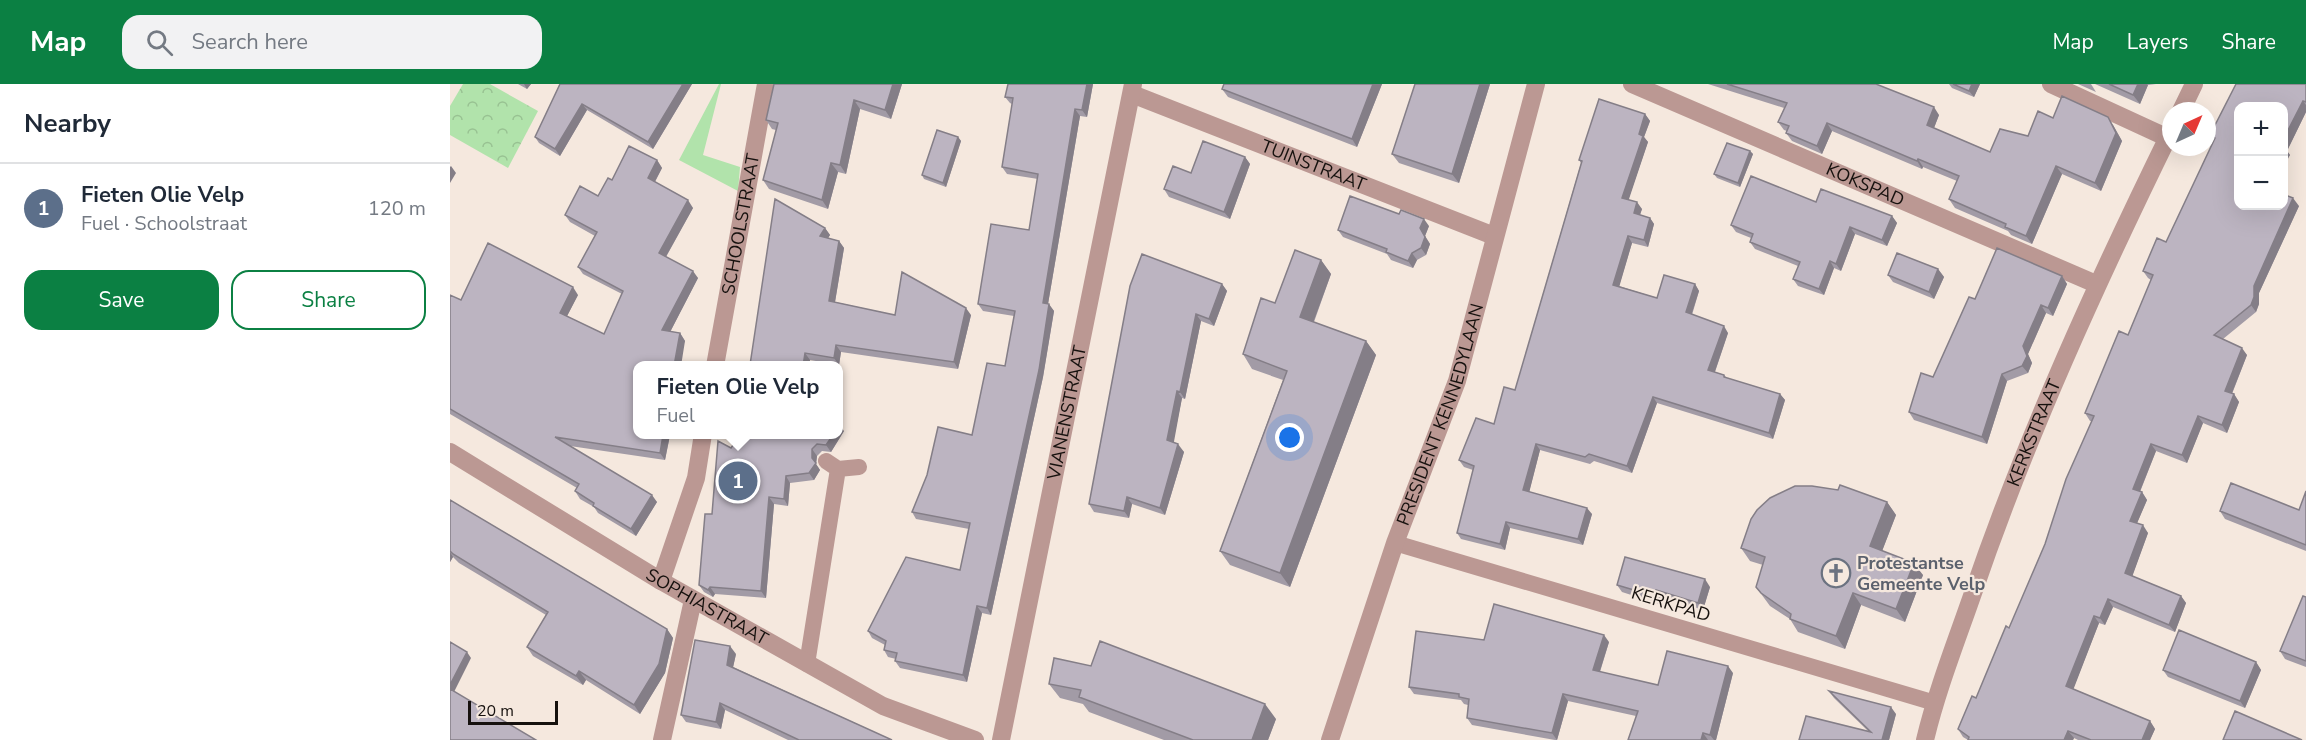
<!DOCTYPE html>
<meta charset="utf-8">
<style>
:root{--surface:#fff;--page:#f2f2f3;--text:#1f2937;--muted:#747a83;--line:#e0e1e3;--accent:#0b8043}
body{margin:0;font-family:"Nunito Sans",sans-serif;background:var(--page);color:var(--text)}
.controls{position:absolute;right:18px;top:18px;display:grid;overflow:hidden;border-radius:12px;box-shadow:0 6px 24px #0002}
.controls button{width:54px;height:54px;display:grid;place-items:center;padding:0;border:0;border-bottom:2px solid var(--line);background:var(--surface);color:var(--text);font:30px sans-serif}
.compass{position:absolute;left:1712px;top:18px;width:54px;height:54px;border-radius:50%;background:var(--surface);box-shadow:0 6px 24px #0002;rotate:44deg}
.scale{position:absolute;left:18px;bottom:15px;width:90px;box-sizing:border-box;padding-left:6px;border:3px solid #16110e;border-top:0;font-size:16px;line-height:21px;white-space:nowrap;color:#16110e;-webkit-text-stroke:4px #f5e8de;paint-order:stroke}
.you{position:absolute;left:840px;top:354px;width:21px;height:21px;margin:-15px;border:4px solid #fff;border-radius:50%;background:#1a73e8;box-shadow:0 0 0 9px #1a73e833}
.badge{display:grid;place-items:center;width:39px;height:39px;border-radius:50%;background:var(--accent);color:#fff;font-size:20px;font-weight:700}
.pin{position:absolute;translate:-50% -50%;border:3px solid #fff;box-shadow:0 2px 6px #0006}
.popup{position:absolute;left:183px;top:277px;width:210px;height:78px;box-sizing:border-box;display:grid;place-content:center;border-radius:12px;background:var(--surface);filter:drop-shadow(0 2px 4px #0005);font-size:20px;white-space:nowrap;color:var(--muted)}
.popup b{font-size:22px;color:var(--text)}
.popup::after{content:'';position:absolute;left:50%;top:100%;margin-left:-12px;border:12px solid transparent;border-top-color:var(--surface)}
.list{margin:0;padding:0;list-style:none}
h2{display:flex;justify-content:space-between;align-items:center;height:78px;margin:0;padding:0 24px;font-size:26px}
h2 small{font-size:20px;font-weight:400;color:var(--muted)}
.list li{display:grid;grid-template-columns:39px 1fr auto;gap:18px;align-items:center;box-sizing:border-box;height:90px;padding:0 24px;border-top:2px solid var(--line)}
.list b{display:block;font-size:22px;white-space:nowrap}
.list p{margin:0;font-size:20px;white-space:nowrap;color:var(--muted)}
.list em{font-size:20px;font-style:normal;color:var(--muted)}
.actions{display:flex;gap:12px;padding:18px 24px}
.actions a{flex:1;padding:14px 0;border:2px solid var(--accent);border-radius:18px;text-align:center;font-size:21px;color:var(--accent)}
.actions .main{background:var(--accent);color:#fff}
.icon{flex:none;width:33px;height:33px;fill:none;stroke:currentColor;stroke-width:2;stroke-linecap:round;stroke-linejoin:round}
.map{position:relative;flex:none;width:1856px;height:656px;overflow:hidden}
header{display:flex;align-items:center;gap:36px;box-sizing:border-box;height:84px;padding:0 30px;background:var(--accent);color:#fff}
header strong{font-size:28px}
nav{display:flex;gap:33px;margin-inline-start:auto;font-size:21px}
.search{width:420px;height:54px;background:var(--page);display:flex;align-items:center;gap:15px;box-sizing:border-box;padding:0 21px;border-radius:18px;color:var(--muted);font-size:22px}
main{display:flex}
aside{flex:1;background:var(--surface)}
.map>svg:first-child{display:block}
</style>
<header>
<strong>Map</strong>
<div class="search"><svg class="icon" aria-label="search" viewBox="0 0 24 24"><circle cx="10" cy="10" r="6"/><path d="M15 15l6 6"/></svg>Search here</div>
<nav><a>Map</a><a>Layers</a><a>Share</a></nav>
</header>
<main>
<aside>
<h2>Nearby<small></small></h2>
<ul class="list">
<li><span class="badge" style="background:#5c6f8a">1</span><div><b>Fieten Olie Velp</b><p>Fuel · Schoolstraat</p></div><em>120 m</em></li>
</ul>
<div class="actions"><a class="main">Save</a><a>Share</a></div>
</aside>
<div class="map">
<svg width="1856" height="656" viewBox="0 0 1856 656">
<defs>
<pattern id="park-crowns" width="20" height="18" patternUnits="userSpaceOnUse" patternTransform="scale(1.5)"><rect width="20" height="18" fill="#b1e3ab"/><path d="M2 6a3 3 0 1 1 6 0M12 15a3 3 0 1 1 6 0" fill="none" stroke="#98c292"/></pattern>
</defs>
<rect width="100%" height="100%" fill="#f5e8de"/>
<path fill="#b1e3ab" d="M 269,0 L 271,0 L 253,71 L 290,83 L 288,107 L 229,76 Z"/>
<path fill="url(#park-crowns)" d="M 13,0 L 40,0 L 88,27 L 58,84 L 0,51 L 0,22 Z"/>
<g fill="none" stroke-linecap="round" stroke-linejoin="round">
<path stroke="#bb9893" stroke-width="16" d="M 388,385 L 409,383
M 945,459 L 1485,619
M 357,580 L 388,385 L 376,377"/>
<g stroke="#bb9893" stroke-width="18">
<path id="s1" d="M 1182,0 L 1646,200"/>
<path d="M 1601,0 L 1718,54"/>
<path id="s2" d="M 682,10 L 1044,152"/>
<path d="M 1731,27 L 1744,0"/>
<path id="s3" d="M 265,282 L 316,0"/>
<path id="s4" d="M 0,368 L 211,497 L 433,622 L 525,656"/>
<path d="M 211,497 L 246,394 L 253,350"/>
<path d="M 212,656 L 243,516"/>
<path id="s5" d="M 551,656 L 683,0"/>
<path id="s6" d="M 1475,656 C 1487,606 1506,558 1523,509 C 1577,351 1647,198 1721,47"/>
</g>
<path stroke="#bb9893" stroke-width="18" id="s7" d="M 880,656 L 945,459 L 1007,297 L 1086,0"/>
</g>
<path fill="#a29ba6" d="M 68,0 L 81,0 L 77,5 Z
M 110,0 L 242,0 L 203,65 L 137,26 L 110,72 L 89,59 L 85,53 Z
M 324,0 L 452,0 L 441,35 L 410,25 L 396,90 L 388,88 L 378,125 L 319,105 L 313,96 L 326,46 L 322,45 L 316,36 Z
M 643,0 L 637,33 L 630,32 L 598,220 L 604,227 L 593,293 L 541,531 L 532,529 L 517,598 L 450,584 L 445,577 L 446,575 L 438,573 L 434,566 L 435,561 L 422,554 L 418,547 L 510,486 L 519,445 L 466,435 L 462,428 L 522,351 L 555,282 L 564,232 L 533,227 L 528,220 L 579,146 L 588,95 L 557,90 L 552,83 L 562,20 L 560,19 L 555,13 Z
M 932,0 L 907,63 L 778,13 L 772,5 Z
M 965,0 L 1040,0 L 1009,99 L 949,79 L 942,70 Z
M 1258,0 L 1426,0 L 1489,31 L 1484,44 L 1540,68 L 1578,52 L 1603,34 L 1663,41 L 1672,57 L 1651,107 L 1612,90 L 1582,160 L 1561,151 L 1558,147 L 1505,124 L 1499,115 L 1507,97 L 1473,83 L 1472,85 L 1382,47 L 1372,70 L 1342,57 L 1336,49 L 1337,47 L 1334,46 L 1328,38 L 1334,24 Z
M 1499,0 L 1530,0 L 1524,13 L 1502,4 Z
M 1628,0 L 1641,0 L 1646,8 Z
M 1645,0 L 1706,0 L 1698,1 L 1690,20 Z
M 1856,0 L 1856,28 L 1837,67 L 1840,71 L 1788,122 L 1849,122 L 1809,209 L 1809,220 L 1806,228 L 1773,255 L 1797,271 L 1782,310 L 1784,310 L 1789,318 L 1777,349 L 1753,339 L 1737,379 L 1706,367 L 1690,408 L 1692,408 L 1697,416 L 1687,439 L 1698,449 L 1682,492 L 1731,512 L 1736,519 L 1725,548 L 1663,523 L 1655,541 L 1649,539 L 1623,605 L 1700,637 L 1705,645 L 1700,656 L 1628,656 L 1624,654 L 1623,656 L 1518,656 L 1513,653 L 1508,645 L 1526,614 L 1559,544 L 1595,460 L 1642,337 L 1640,337 L 1635,329 L 1678,251 L 1701,196 L 1698,194 L 1693,187 L 1716,158 L 1764,57 L 1760,51 Z
M 1195,30 L 1200,37 L 1194,53 L 1198,58 L 1178,116 L 1192,125 L 1190,131 L 1200,134 L 1204,140 L 1198,163 L 1182,159 L 1169,202 L 1207,214 L 1245,200 L 1249,207 L 1242,231 L 1278,249 L 1265,288 L 1274,291 L 1277,294 L 1330,310 L 1335,316 L 1323,355 L 1207,319 L 1182,389 L 1144,377 L 1140,380 L 1090,366 L 1079,408 L 1142,430 L 1133,461 L 1060,444 L 1055,466 L 1011,455 L 1007,449 L 1023,386 L 1014,383 L 1009,376 L 1044,340 L 1065,306 L 1131,79 L 1129,76 Z
M 508,53 L 511,57 L 496,103 L 474,95 L 472,91 Z
M 1300,67 L 1303,70 L 1290,103 L 1267,94 L 1264,90 Z
M 795,73 L 800,80 L 780,135 L 719,113 L 714,105 Z
M 207,76 L 212,84 L 205,98 L 243,124 L 216,173 L 248,194 L 220,248 L 230,249 L 235,257 L 188,351 L 220,351 L 215,376 L 120,362 L 207,418 L 186,452 L 148,429 L 144,423 L 130,415 L 125,407 L 127,404 L 0,330 L 0,211 L 11,216 L 128,211 L 117,232 L 154,250 L 172,210 L 133,190 L 128,183 L 145,152 L 120,138 L 115,131 L 148,112 L 162,96 Z
M 1366,118 L 1442,132 L 1447,139 L 1437,162 L 1405,150 L 1391,187 L 1384,184 L 1374,211 L 1348,202 L 1343,195 L 1348,182 L 1305,165 L 1300,158 L 1301,154 L 1286,148 L 1281,141 Z
M 979,142 L 975,152 L 980,160 L 976,171 L 967,176 L 963,184 L 941,176 L 937,170 L 893,153 L 888,146 Z
M 375,144 L 380,151 L 378,154 L 389,157 L 394,164 L 385,218 L 445,231 L 521,231 L 508,285 L 391,268 L 389,281 L 360,276 L 359,282 L 301,282 L 300,281 Z
M 871,176 L 881,190 L 864,238 L 916,257 L 926,271 L 840,503 L 780,481 L 770,467 L 833,296 L 802,285 L 793,270 L 825,219 Z
M 1488,185 L 1494,193 L 1484,215 L 1443,198 L 1438,191 Z
M 1612,192 L 1617,200 L 1603,232 L 1596,229 L 1578,270 L 1582,279 L 1578,289 L 1557,297 L 1537,360 L 1464,336 L 1459,328 L 1483,293 L 1525,215 Z
M 772,200 L 777,207 L 764,242 L 751,237 L 735,315 L 732,314 L 723,358 L 734,368 L 715,431 L 682,420 L 679,434 L 644,428 L 639,420 L 680,202 Z
M 394,347 L 381,368 L 372,367 L 367,372 L 366,380 L 370,386 L 364,396 L 340,399 L 338,422 L 324,420 L 316,514 L 265,510 L 263,513 L 254,508 L 249,501 L 262,430 L 281,364 Z
M 1856,407 L 1856,467 L 1775,435 L 1770,427 L 1849,426 Z
M 0,416 L 217,545 L 223,554 L 215,589 L 190,630 L 136,596 L 133,601 L 83,572 L 77,563 L 96,531 L 9,479 L 3,473 L 0,478 Z
M 1437,418 L 1446,431 L 1432,467 L 1473,491 L 1455,538 L 1411,521 L 1395,565 L 1348,548 L 1340,535 L 1320,522 L 1306,503 L 1313,481 L 1300,477 L 1291,464 Z
M 1167,501 L 1260,503 L 1253,526 L 1211,513 L 1209,520 L 1172,508 Z
M 1856,513 L 1856,583 L 1835,575 L 1830,567 Z
M 1159,558 L 1150,588 L 1208,601 L 1283,589 L 1266,656 L 1178,656 L 1186,632 L 1118,617 L 1107,656 L 1105,656 L 1022,641 L 1017,634 L 1018,621 L 1014,620 L 1011,616 L 964,610 L 959,603 Z
M 286,570 L 283,583 L 442,656 L 338,656 L 275,626 L 271,645 L 236,638 L 231,631 Z
M 1806,578 L 1811,586 L 1795,624 L 1718,593 L 1713,586 Z
M 599,600 L 826,635 L 818,656 L 714,656 L 639,628 L 633,620 L 610,614 Z
M 1379,607 L 1446,630 L 1439,656 L 1349,656 L 1418,647 L 1384,614 Z"/>
<path fill="#847e87" d="M 74,0 L 81,0 L 77,5 Z
M 233,0 L 242,0 L 203,65 L 198,58 Z
M 443,0 L 452,0 L 441,35 L 435,26 Z
M 637,0 L 643,0 L 637,33 L 632,26 Z
M 923,0 L 932,0 L 907,63 L 902,55 Z
M 1030,0 L 1040,0 L 1009,99 L 1002,90 Z
M 1522,0 L 1530,0 L 1524,13 L 1519,7 Z
M 1688,0 L 1697,0 L 1698,1 L 1690,20 L 1683,11 Z
M 404,16 L 410,25 L 396,90 L 390,81 Z
M 1853,17 L 1856,21 L 1856,28 L 1837,67 L 1840,71 L 1833,84 L 1833,56 Z
M 132,20 L 137,26 L 110,72 L 105,65 Z
M 1484,23 L 1489,31 L 1482,49 L 1477,41 Z
M 625,25 L 630,32 L 597,226 L 593,219 Z
M 1195,30 L 1200,37 L 1194,53 L 1198,58 L 1177,121 L 1172,114 L 1189,50 Z
M 1658,33 L 1663,41 L 1672,57 L 1651,107 L 1645,99 Z
M 1377,39 L 1382,47 L 1372,70 L 1367,62 Z
M 508,53 L 511,57 L 496,103 L 493,99 Z
M 1300,67 L 1303,70 L 1290,103 L 1288,99 Z
M 795,73 L 800,80 L 780,135 L 774,128 Z
M 1468,75 L 1473,83 L 1472,85 L 1467,77 Z
M 207,76 L 212,84 L 203,101 L 198,94 Z
M 381,79 L 388,88 L 378,125 L 372,116 Z
M 1,82 L 6,89 L 0,99 L 0,83 Z
M 1606,82 L 1612,90 L 1582,160 L 1576,152 Z
M 1843,114 L 1849,122 L 1809,209 L 1809,220 L 1806,228 L 1801,221 L 1804,202 Z
M 238,116 L 243,124 L 214,176 L 209,169 Z
M 1187,118 L 1192,125 L 1188,136 L 1184,129 Z
M 1442,132 L 1447,139 L 1437,162 L 1432,156 Z
M 1200,134 L 1204,140 L 1198,163 L 1194,156 Z
M 974,135 L 979,142 L 975,152 L 980,160 L 976,171 L 971,164 L 970,144 Z
M 1400,143 L 1405,150 L 1391,187 L 1386,180 Z
M 375,144 L 380,151 L 375,159 L 370,152 Z
M 1178,152 L 1182,159 L 1168,207 L 1163,201 Z
M 389,157 L 394,164 L 384,224 L 379,217 Z
M 962,169 L 967,176 L 963,184 L 958,177 Z
M 871,176 L 881,190 L 860,247 L 850,233 Z
M 1380,177 L 1384,184 L 1374,211 L 1369,205 Z
M 1488,185 L 1494,193 L 1484,215 L 1479,208 Z
M 243,187 L 248,194 L 217,254 L 212,246 Z
M 1612,192 L 1617,200 L 1603,232 L 1598,224 Z
M 772,200 L 777,207 L 764,242 L 759,235 Z
M 1245,200 L 1249,207 L 1240,235 L 1236,228 Z
M 123,203 L 128,211 L 115,236 L 110,229 Z
M 599,220 L 604,227 L 593,293 L 541,531 L 537,524 Z
M 1591,221 L 1596,229 L 1578,270 L 1582,279 L 1578,289 L 1572,282 L 1573,262 Z
M 516,224 L 521,231 L 508,285 L 504,278 Z
M 746,230 L 751,237 L 735,315 L 730,308 Z
M 1274,242 L 1278,249 L 1263,293 L 1258,286 Z
M 230,249 L 235,257 L 231,282 L 224,282 Z
M 916,257 L 926,271 L 840,503 L 830,489 Z
M 386,261 L 391,268 L 389,281 L 384,274 Z
M 1792,264 L 1797,271 L 1780,314 L 1775,307 Z
M 355,269 L 360,276 L 359,282 L 353,282 Z
M 1552,290 L 1557,297 L 1537,360 L 1532,353 Z
M 727,307 L 732,314 L 723,363 L 717,356 Z
M 1330,310 L 1335,316 L 1323,355 L 1319,349 Z
M 1784,310 L 1789,318 L 1777,349 L 1772,341 Z
M 1203,313 L 1207,319 L 1182,389 L 1177,382 Z
M 1748,332 L 1753,339 L 1737,379 L 1732,371 Z
M 389,340 L 394,347 L 381,368 L 376,361 L 383,351 L 388,351 Z
M 213,351 L 220,351 L 215,376 L 210,369 Z
M 728,360 L 734,368 L 715,431 L 710,424 Z
M 1086,360 L 1090,366 L 1078,413 L 1073,406 Z
M 1701,360 L 1706,367 L 1688,412 L 1683,405 Z
M 362,365 L 367,372 L 366,380 L 370,386 L 364,396 L 359,389 Z
M 336,392 L 340,399 L 338,422 L 334,415 Z
M 1692,408 L 1697,416 L 1685,444 L 1680,437 Z
M 202,411 L 207,418 L 186,452 L 181,445 Z
M 319,413 L 324,420 L 316,514 L 311,507 Z
M 677,413 L 682,420 L 679,434 L 674,427 Z
M 1437,418 L 1446,431 L 1429,475 L 1420,462 Z
M 1137,424 L 1142,430 L 1133,461 L 1128,455 Z
M 1056,438 L 1060,444 L 1055,466 L 1050,460 Z
M 1693,441 L 1698,449 L 1681,496 L 1675,489 Z
M 0,468 L 3,473 L 0,478 Z
M 1464,479 L 1473,491 L 1455,538 L 1446,525 Z
M 1255,495 L 1260,503 L 1253,526 L 1248,519 Z
M 260,503 L 265,510 L 263,513 L 258,506 Z
M 1206,506 L 1211,513 L 1209,520 L 1204,512 Z
M 1403,509 L 1411,521 L 1395,565 L 1386,552 Z
M 1731,512 L 1736,519 L 1725,548 L 1719,541 Z
M 1658,515 L 1663,523 L 1655,541 L 1650,534 Z
M 527,522 L 532,529 L 517,598 L 513,591 Z
M 1644,532 L 1649,539 L 1622,609 L 1616,602 Z
M 217,545 L 223,554 L 215,589 L 190,630 L 184,621 Z
M 1154,551 L 1159,558 L 1148,593 L 1143,586 Z
M 280,562 L 286,570 L 282,588 L 277,581 Z
M 17,568 L 21,574 L 3,610 L 0,606 L 0,601 Z
M 1806,578 L 1811,586 L 1795,624 L 1790,617 Z
M 1278,582 L 1283,589 L 1266,656 L 1264,656 L 1260,651 Z
M 129,587 L 136,596 L 133,601 L 126,592 Z
M 1113,610 L 1118,617 L 1107,656 L 1102,649 Z
M 270,619 L 275,626 L 271,645 L 266,638 Z
M 815,620 L 826,635 L 818,656 L 802,656 Z
M 1441,623 L 1446,630 L 1439,656 L 1432,656 Z
M 1700,637 L 1705,645 L 1700,656 L 1692,656 Z
M 1618,647 L 1624,654 L 1623,656 L 1614,656 Z
M 1253,649 L 1258,656 L 1251,656 Z"/>
<path fill="#bcb4c1" stroke="#847e87" stroke-width="1.5" d="M 110,0 L 233,0 L 198,58 L 132,20 L 105,65 L 85,53 Z
M 324,0 L 443,0 L 435,26 L 404,16 L 390,81 L 381,79 L 372,116 L 313,96 L 328,39 L 316,36 Z
M 558,0 L 637,0 L 632,26 L 625,25 L 593,219 L 599,220 L 589,286 L 537,524 L 527,522 L 513,591 L 445,577 L 447,569 L 434,566 L 436,557 L 418,547 L 456,473 L 510,486 L 520,439 L 462,428 L 477,391 L 488,343 L 522,351 L 537,279 L 555,282 L 565,227 L 528,220 L 541,140 L 579,146 L 588,90 L 552,83 L 563,14 L 555,13 Z
M 774,0 L 923,0 L 902,55 L 772,5 Z
M 965,0 L 1030,0 L 1002,90 L 942,70 Z
M 1277,0 L 1426,0 L 1484,23 L 1477,41 L 1540,68 L 1550,45 L 1578,52 L 1588,27 L 1603,34 L 1612,12 L 1658,33 L 1666,49 L 1645,99 L 1606,82 L 1576,152 L 1555,143 L 1556,140 L 1499,115 L 1509,92 L 1468,75 L 1467,77 L 1377,39 L 1367,62 L 1336,49 L 1339,42 L 1328,38 L 1337,19 Z
M 1503,0 L 1522,0 L 1519,7 Z
M 1659,0 L 1688,0 L 1683,11 Z
M 1786,0 L 1856,0 L 1856,18 L 1853,17 L 1833,56 L 1833,22 L 1788,22 L 1788,122 L 1833,122 L 1833,110 L 1843,114 L 1804,202 L 1804,213 L 1801,221 L 1764,251 L 1792,264 L 1775,307 L 1784,310 L 1772,341 L 1748,332 L 1732,371 L 1701,360 L 1683,405 L 1692,408 L 1680,437 L 1693,441 L 1675,489 L 1731,512 L 1719,541 L 1658,515 L 1650,534 L 1644,532 L 1616,602 L 1700,637 L 1692,656 L 1641,656 L 1618,647 L 1614,656 L 1518,656 L 1519,653 L 1508,645 L 1522,612 L 1526,614 L 1556,542 L 1559,544 L 1595,460 L 1616,395 L 1644,332 L 1635,329 L 1669,247 L 1678,251 L 1703,191 L 1693,187 L 1707,154 L 1716,158 L 1765,54 L 1760,51 Z
M 1149,15 L 1195,30 L 1189,50 L 1193,52 L 1172,114 L 1187,118 L 1184,129 L 1200,134 L 1194,156 L 1178,152 L 1163,201 L 1207,214 L 1214,191 L 1245,200 L 1236,228 L 1274,242 L 1258,286 L 1274,291 L 1274,293 L 1330,310 L 1319,349 L 1203,313 L 1177,382 L 1139,370 L 1135,373 L 1086,360 L 1073,406 L 1137,424 L 1128,455 L 1056,438 L 1050,460 L 1007,449 L 1024,382 L 1009,376 L 1026,334 L 1044,340 L 1054,303 L 1065,306 L 1132,77 L 1129,76 Z
M 487,46 L 508,53 L 493,99 L 472,91 Z
M 753,57 L 795,73 L 774,128 L 714,105 L 723,82 L 741,89 Z
M 1277,59 L 1300,67 L 1288,99 L 1264,90 Z
M 179,62 L 207,76 L 198,94 L 238,116 L 209,169 L 243,187 L 212,246 L 230,249 L 224,282 L 188,282 L 188,351 L 213,351 L 210,369 L 105,353 L 202,411 L 181,445 L 143,422 L 144,419 L 125,407 L 129,400 L 0,325 L 0,211 L 11,216 L 38,159 L 123,203 L 110,229 L 154,250 L 173,207 L 128,183 L 147,148 L 115,131 L 130,102 L 148,112 L 158,94 L 162,96 Z
M 1301,92 L 1366,118 L 1371,105 L 1442,132 L 1432,156 L 1400,143 L 1386,180 L 1380,177 L 1369,205 L 1343,195 L 1350,178 L 1300,158 L 1303,150 L 1281,141 Z
M 900,112 L 949,130 L 951,126 L 974,135 L 970,144 L 975,153 L 971,164 L 962,169 L 958,177 L 936,168 L 937,165 L 888,146 Z
M 325,115 L 375,144 L 370,152 L 389,157 L 379,217 L 445,231 L 452,188 L 516,224 L 504,278 L 386,261 L 384,274 L 355,269 L 353,282 L 306,282 L 300,281 Z
M 1547,164 L 1612,192 L 1598,224 L 1591,221 L 1573,262 L 1577,272 L 1572,282 L 1552,290 L 1532,353 L 1459,328 L 1471,289 L 1483,293 L 1519,213 L 1525,215 Z
M 845,166 L 871,176 L 850,233 L 916,257 L 830,489 L 770,467 L 837,287 L 793,270 L 811,214 L 825,219 Z
M 1447,169 L 1488,185 L 1479,208 L 1438,191 Z
M 692,170 L 772,200 L 759,235 L 746,230 L 730,308 L 727,307 L 717,356 L 728,360 L 710,424 L 677,413 L 674,427 L 639,420 L 680,202 Z
M 290,351 L 383,351 L 376,361 L 367,360 L 362,365 L 362,374 L 366,379 L 359,389 L 336,392 L 334,415 L 319,413 L 311,507 L 260,503 L 258,506 L 249,501 L 255,430 L 262,430 L 268,357 L 281,364 Z
M 1781,399 L 1849,426 L 1856,407 L 1856,461 L 1770,427 Z
M 1390,401 L 1437,418 L 1420,462 L 1464,479 L 1446,525 L 1403,509 L 1386,552 L 1340,535 L 1341,530 L 1311,509 L 1306,503 L 1315,473 L 1291,464 L 1301,435 L 1307,426 L 1320,414 L 1345,402 L 1362,402 L 1388,406 Z
M 0,416 L 217,545 L 209,580 L 184,621 L 129,587 L 126,592 L 77,563 L 98,528 L 3,470 L 0,467 Z
M 1175,473 L 1255,495 L 1248,519 L 1206,506 L 1204,512 L 1167,501 Z
M 1853,512 L 1856,513 L 1856,577 L 1830,567 Z
M 1044,520 L 1154,551 L 1143,586 L 1208,601 L 1217,567 L 1278,582 L 1260,651 L 1253,649 L 1251,656 L 1178,656 L 1188,627 L 1113,610 L 1102,649 L 1017,634 L 1019,615 L 1009,613 L 1009,610 L 959,603 L 966,547 L 1034,556 Z
M 1729,546 L 1806,578 L 1790,617 L 1713,586 Z
M 245,556 L 280,562 L 277,581 L 442,656 L 349,656 L 270,619 L 266,638 L 231,631 Z
M 650,557 L 815,620 L 802,656 L 743,656 L 629,613 L 631,606 L 599,600 L 604,574 L 641,582 Z
M 0,558 L 17,568 L 0,601 Z
M 0,605 L 86,656 L 0,656 Z
M 1379,607 L 1441,623 L 1432,656 L 1349,656 L 1356,632 L 1421,648 Z
M 1785,627 L 1852,656 L 1773,656 Z"/>
<defs>
<g id="church-ring" transform="scale(1.5)"><circle r="9.5" fill="#f5e8de" stroke="#6b7280" stroke-width="1.5"/><path d="M-1.2-6h2.4v3.5h3.3v2.4h-3.3V6h-2.4V-.1h-3.3v-2.4h3.3Z" fill="#6b7280"/></g>
</defs>
<g fill-rule="evenodd">
<use href="#church-ring" x="1386" y="489"/>
</g>
<g text-anchor="middle" stroke-width="4.5" stroke-linejoin="round" paint-order="stroke">
<g font-size="18" fill="#16110e" stroke="#f5e8de">
<text dy="6" stroke="none"><textPath href="#s2" startOffset="195">TUINSTRAAT</textPath></text>
<text dy="6" stroke="none"><textPath href="#s1" startOffset="254">KOKSPAD</textPath></text>
<text dy="6" stroke="none"><textPath href="#s3" startOffset="144">SCHOOLSTRAAT</textPath></text>
<text dy="6" stroke="none"><textPath href="#s5" startOffset="334">VIANENSTRAAT</textPath></text>
<text dy="6" stroke="none"><textPath href="#s7" startOffset="344">PRESIDENT KENNEDYLAAN</textPath></text>
<text dy="6" stroke="none"><textPath href="#s6" startOffset="326">KERKSTRAAT</textPath></text>
<text transform="translate(1221 520) rotate(17)" y="6">KERKPAD</text>
<text dy="6" stroke="none"><textPath href="#s4" startOffset="300">SOPHIASTRAAT</textPath></text>
</g>
<g font-size="18" font-weight="bold" fill="#5b616d" stroke="#f5e8de" text-anchor="start">
<text x="1407" y="485">Protestantse<tspan x="1407" dy="21">Gemeente Velp</tspan></text>
</g>
</g>
</svg>
<div class="controls">
<button>+</button>
<button>−</button>
</div>
<svg class="compass" viewBox="-18 -18 36 36"><path d="M0-13l5 13h-10z" fill="#e53935"/><path d="M0 13l5-13h-10z" fill="#747a83"/></svg>
<div class="scale">20 m</div>
<div class="you"></div>
<div class="pin badge" style="left:288px;top:397px;background:#5c6f8a">1</div>
<div class="popup"><b>Fieten Olie Velp</b>Fuel</div>
</div>
</main>
